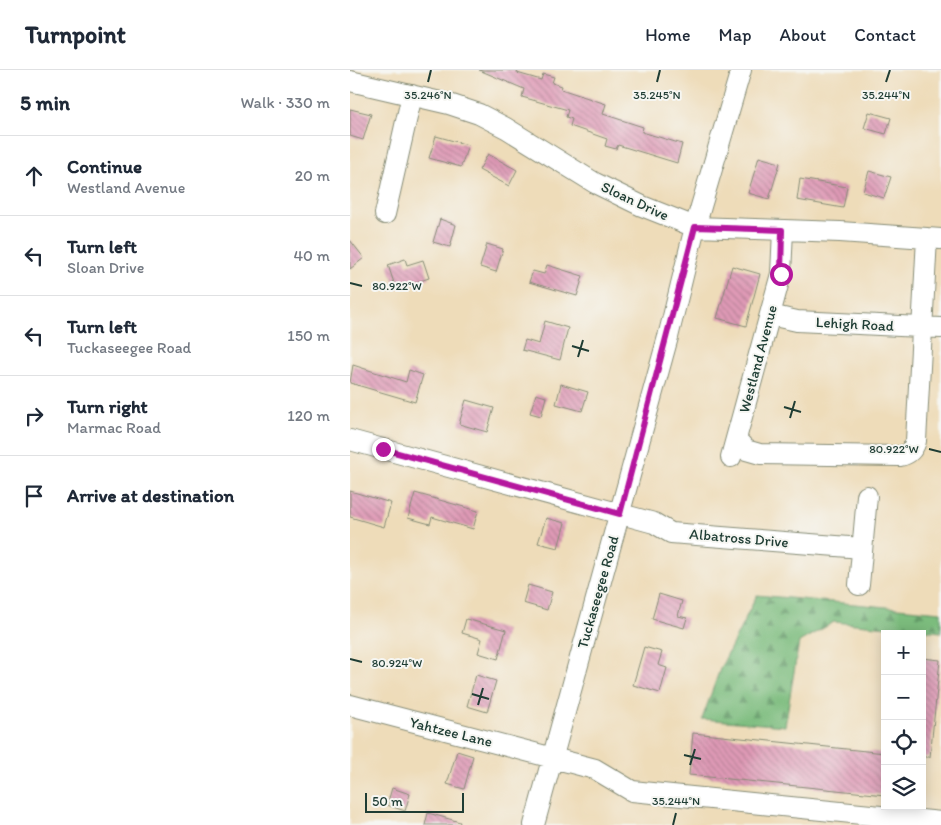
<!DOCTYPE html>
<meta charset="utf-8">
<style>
:root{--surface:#fff;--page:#f6f6f7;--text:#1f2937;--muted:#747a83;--line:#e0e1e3}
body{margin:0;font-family:Itim,sans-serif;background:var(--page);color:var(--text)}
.controls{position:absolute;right:15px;bottom:15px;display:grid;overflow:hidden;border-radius:0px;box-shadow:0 2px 12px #0003}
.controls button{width:45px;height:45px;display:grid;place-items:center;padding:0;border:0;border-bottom:1px solid var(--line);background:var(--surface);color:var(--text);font:25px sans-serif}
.scale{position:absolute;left:15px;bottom:12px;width:99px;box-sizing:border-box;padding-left:5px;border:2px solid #1f3d34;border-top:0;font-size:14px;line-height:18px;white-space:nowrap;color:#1f3d34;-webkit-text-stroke:4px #f6f6f2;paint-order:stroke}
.stop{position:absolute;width:15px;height:15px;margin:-11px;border:4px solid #b5179e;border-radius:50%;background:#fff}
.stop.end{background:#b5179e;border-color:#fff;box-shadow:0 1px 5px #0008}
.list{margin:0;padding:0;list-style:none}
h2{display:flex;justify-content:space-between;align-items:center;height:65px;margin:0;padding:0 20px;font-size:21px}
h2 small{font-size:16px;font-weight:400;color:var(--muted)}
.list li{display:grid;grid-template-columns:32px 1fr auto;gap:15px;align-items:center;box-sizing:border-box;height:80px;padding:0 20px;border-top:1px solid var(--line)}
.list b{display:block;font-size:19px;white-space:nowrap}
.list p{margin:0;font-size:16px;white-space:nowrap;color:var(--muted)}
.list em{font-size:16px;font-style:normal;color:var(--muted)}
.icon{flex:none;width:28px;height:28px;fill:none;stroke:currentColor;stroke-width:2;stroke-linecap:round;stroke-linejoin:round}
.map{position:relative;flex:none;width:591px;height:755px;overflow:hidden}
header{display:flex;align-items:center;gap:30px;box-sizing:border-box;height:70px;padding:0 25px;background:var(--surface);border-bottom:1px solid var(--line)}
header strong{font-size:24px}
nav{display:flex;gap:28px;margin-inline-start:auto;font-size:18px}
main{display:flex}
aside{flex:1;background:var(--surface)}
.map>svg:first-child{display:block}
</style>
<header>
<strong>Turnpoint</strong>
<nav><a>Home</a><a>Map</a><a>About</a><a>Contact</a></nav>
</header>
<main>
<aside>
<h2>5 min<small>Walk · 330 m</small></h2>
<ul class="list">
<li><svg class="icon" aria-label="ahead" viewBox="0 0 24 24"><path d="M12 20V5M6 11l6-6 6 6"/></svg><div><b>Continue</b><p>Westland Avenue</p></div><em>20 m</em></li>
<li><svg class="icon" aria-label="left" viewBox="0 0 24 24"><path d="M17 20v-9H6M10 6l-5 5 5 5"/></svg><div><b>Turn left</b><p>Sloan Drive</p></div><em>40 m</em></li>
<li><svg class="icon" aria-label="left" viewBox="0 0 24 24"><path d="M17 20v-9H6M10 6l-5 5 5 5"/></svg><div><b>Turn left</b><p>Tuckaseegee Road</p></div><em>150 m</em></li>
<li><svg class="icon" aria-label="right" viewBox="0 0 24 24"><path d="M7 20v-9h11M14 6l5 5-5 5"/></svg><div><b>Turn right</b><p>Marmac Road</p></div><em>120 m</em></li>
<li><svg class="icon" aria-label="arrive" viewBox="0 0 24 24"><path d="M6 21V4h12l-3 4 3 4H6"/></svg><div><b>Arrive at destination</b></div></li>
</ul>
</aside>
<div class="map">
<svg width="591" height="755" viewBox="0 0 591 755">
<defs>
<pattern id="forest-firs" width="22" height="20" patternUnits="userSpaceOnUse" patternTransform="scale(1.25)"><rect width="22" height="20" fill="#7bbc7d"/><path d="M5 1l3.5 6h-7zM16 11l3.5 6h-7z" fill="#649a67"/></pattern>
<pattern id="building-back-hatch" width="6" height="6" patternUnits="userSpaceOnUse" patternTransform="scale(1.25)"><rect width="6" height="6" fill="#df9ab6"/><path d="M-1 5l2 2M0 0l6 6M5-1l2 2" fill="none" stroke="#b47f95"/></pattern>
</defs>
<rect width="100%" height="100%" fill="#f6f6f2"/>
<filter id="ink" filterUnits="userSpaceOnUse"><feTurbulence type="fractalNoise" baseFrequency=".02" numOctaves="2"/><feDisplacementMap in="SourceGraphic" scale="10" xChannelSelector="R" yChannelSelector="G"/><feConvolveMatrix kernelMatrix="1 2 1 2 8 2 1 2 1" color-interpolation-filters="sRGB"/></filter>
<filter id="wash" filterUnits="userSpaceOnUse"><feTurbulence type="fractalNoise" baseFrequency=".0096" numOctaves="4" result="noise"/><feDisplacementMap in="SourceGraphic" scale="20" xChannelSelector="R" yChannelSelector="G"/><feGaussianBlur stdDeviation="1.12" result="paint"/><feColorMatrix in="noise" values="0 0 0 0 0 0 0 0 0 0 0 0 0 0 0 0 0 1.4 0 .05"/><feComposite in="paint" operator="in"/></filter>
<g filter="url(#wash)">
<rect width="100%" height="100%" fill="#eedcb9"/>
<path fill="url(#forest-firs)" stroke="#4d7c58" d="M 407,525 L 591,542 L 591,562 L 484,552 L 449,572 L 435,656 L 352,649 L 370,599 Z"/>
<g id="blocks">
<path fill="url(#building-back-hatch)" d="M 129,0 L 168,0 L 167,3 L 191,10 L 193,4 L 204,7 L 202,13 L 212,16 L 211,19 L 256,34 L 253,44 L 293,57 L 292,62 L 332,74 L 327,93 L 268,75 L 266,79 L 255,76 L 257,69 L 220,56 L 222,49 L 216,47 L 218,40 L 172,27 L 174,19 Z
M 0,39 L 21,44 L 13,70 L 0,66 Z
M 519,42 L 541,48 L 536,64 L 514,58 Z
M 86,66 L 118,75 L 111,97 L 79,88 Z
M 138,84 L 167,100 L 159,116 L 129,100 Z
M 409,87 L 430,93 L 419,129 L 398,123 Z
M 519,101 L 541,107 L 534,128 L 513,122 Z
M 450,109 L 497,117 L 493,138 L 447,130 Z
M 90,149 L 106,155 L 100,177 L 83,172 Z
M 0,170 L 14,188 L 0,199 Z
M 137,174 L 153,179 L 146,202 L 130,197 Z
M 55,189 L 57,195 L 73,190 L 79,208 L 46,219 L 38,195 Z
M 197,195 L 233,206 L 227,226 L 179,212 L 183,201 L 194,204 Z
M 382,196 L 410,204 L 396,256 L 367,248 Z
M 195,251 L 218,258 L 210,290 L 172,280 L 175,270 L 189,274 Z
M 3,295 L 56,312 L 59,300 L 73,305 L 65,332 L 0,313 Z
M 211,314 L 238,322 L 232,341 L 206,334 Z
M 186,324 L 196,327 L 191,346 L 180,343 Z
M 116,330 L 144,338 L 137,362 L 109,354 Z
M 0,421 L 41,433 L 34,457 L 0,447 Z
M 65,423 L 128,441 L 123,459 L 82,447 L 80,454 L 58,448 Z
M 196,448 L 215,453 L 208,478 L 188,473 Z
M 178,515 L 202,522 L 197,540 L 173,533 Z
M 309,524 L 332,531 L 328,546 L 337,548 L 334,558 L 302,549 Z
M 116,549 L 156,560 L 148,589 L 128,583 L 132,569 L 112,563 Z
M 294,577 L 312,582 L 308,595 L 317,598 L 310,623 L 283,615 Z
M 572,588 L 590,590 L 580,687 L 572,687 Z
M 126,605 L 146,611 L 137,642 L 117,636 Z
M 343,663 L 535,683 L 535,725 L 339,705 Z
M 107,681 L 123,686 L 114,719 L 97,714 Z
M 42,718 L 60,724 L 55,741 L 37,735 Z
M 78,743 L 110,752 L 109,755 L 75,755 Z"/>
</g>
</g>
<g filter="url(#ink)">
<use href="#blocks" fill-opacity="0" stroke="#868c76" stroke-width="1"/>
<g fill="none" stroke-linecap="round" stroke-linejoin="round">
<g stroke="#868c76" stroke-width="22">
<path id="minor" d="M 0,11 L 99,34 L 129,44 L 156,58 L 245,113 L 292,136 L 345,157 L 490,162 L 591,169
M 35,144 L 62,25
M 420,245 L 447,251 L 591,258
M 386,369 L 396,380 L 410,384 L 550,386 C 559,384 563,380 566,371 L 577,168
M 0,370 L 304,453 L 321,463 L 512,478
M 381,387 L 431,204 L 433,160
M 509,515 L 517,426
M 0,635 L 245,699 L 282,721 L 591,752
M 184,755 L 318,267 L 345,157 L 391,0"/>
</g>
<use href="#minor" stroke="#fff" stroke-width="20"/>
</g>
</g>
<g fill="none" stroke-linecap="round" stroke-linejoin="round" filter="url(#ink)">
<path stroke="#b5179e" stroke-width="6" d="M 33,379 L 270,444 L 345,157 L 432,160 L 431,204"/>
</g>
<path fill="none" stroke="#1f3d34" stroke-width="2" d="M 78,12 L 81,0M 307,12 L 310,0M 536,12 L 540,0M 0,213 L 12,216M 222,276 L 239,281M 228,287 L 233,270M 434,337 L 451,342M 440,348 L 445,331M 579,379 L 591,382M 0,589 L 12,592M 122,624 L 139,629M 128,635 L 133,618M 334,685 L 351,689M 340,695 L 345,679M 323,755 L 326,743"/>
<g text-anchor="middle" stroke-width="4" stroke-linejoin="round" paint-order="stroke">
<g font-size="15" fill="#1f3d34" stroke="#f6f6f2">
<text transform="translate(285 131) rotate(25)" y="5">Sloan Drive</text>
<text transform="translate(505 254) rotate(3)" y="5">Lehigh Road</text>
<text transform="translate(408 289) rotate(-75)" y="5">Westland Avenue</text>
<text transform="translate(389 468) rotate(5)" y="5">Albatross Drive</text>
<text transform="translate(248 522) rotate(-74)" y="5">Tuckaseegee Road</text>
<text transform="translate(101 662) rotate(14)" y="5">Yahtzee Lane</text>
</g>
</g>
<g font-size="12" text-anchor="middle" fill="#1f3d34" stroke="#f6f6f2" stroke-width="4" stroke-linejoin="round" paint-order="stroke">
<text x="78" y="29">35.246°N</text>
<text x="307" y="29">35.245°N</text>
<text x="536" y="29">35.244°N</text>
<text x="47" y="220">80.922°W</text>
<text x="544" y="383">80.922°W</text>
<text x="47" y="597">80.924°W</text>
<text x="326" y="735">35.244°N</text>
</g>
</svg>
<div class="controls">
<button>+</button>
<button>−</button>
<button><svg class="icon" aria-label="locate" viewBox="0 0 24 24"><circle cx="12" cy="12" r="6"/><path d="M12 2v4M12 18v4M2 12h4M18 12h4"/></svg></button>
<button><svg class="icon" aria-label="layers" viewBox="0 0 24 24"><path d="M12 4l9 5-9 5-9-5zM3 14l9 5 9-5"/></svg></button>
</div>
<div class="scale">50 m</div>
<div class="stop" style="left:431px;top:204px"></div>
<div class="stop end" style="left:33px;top:379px"></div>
</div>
</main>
